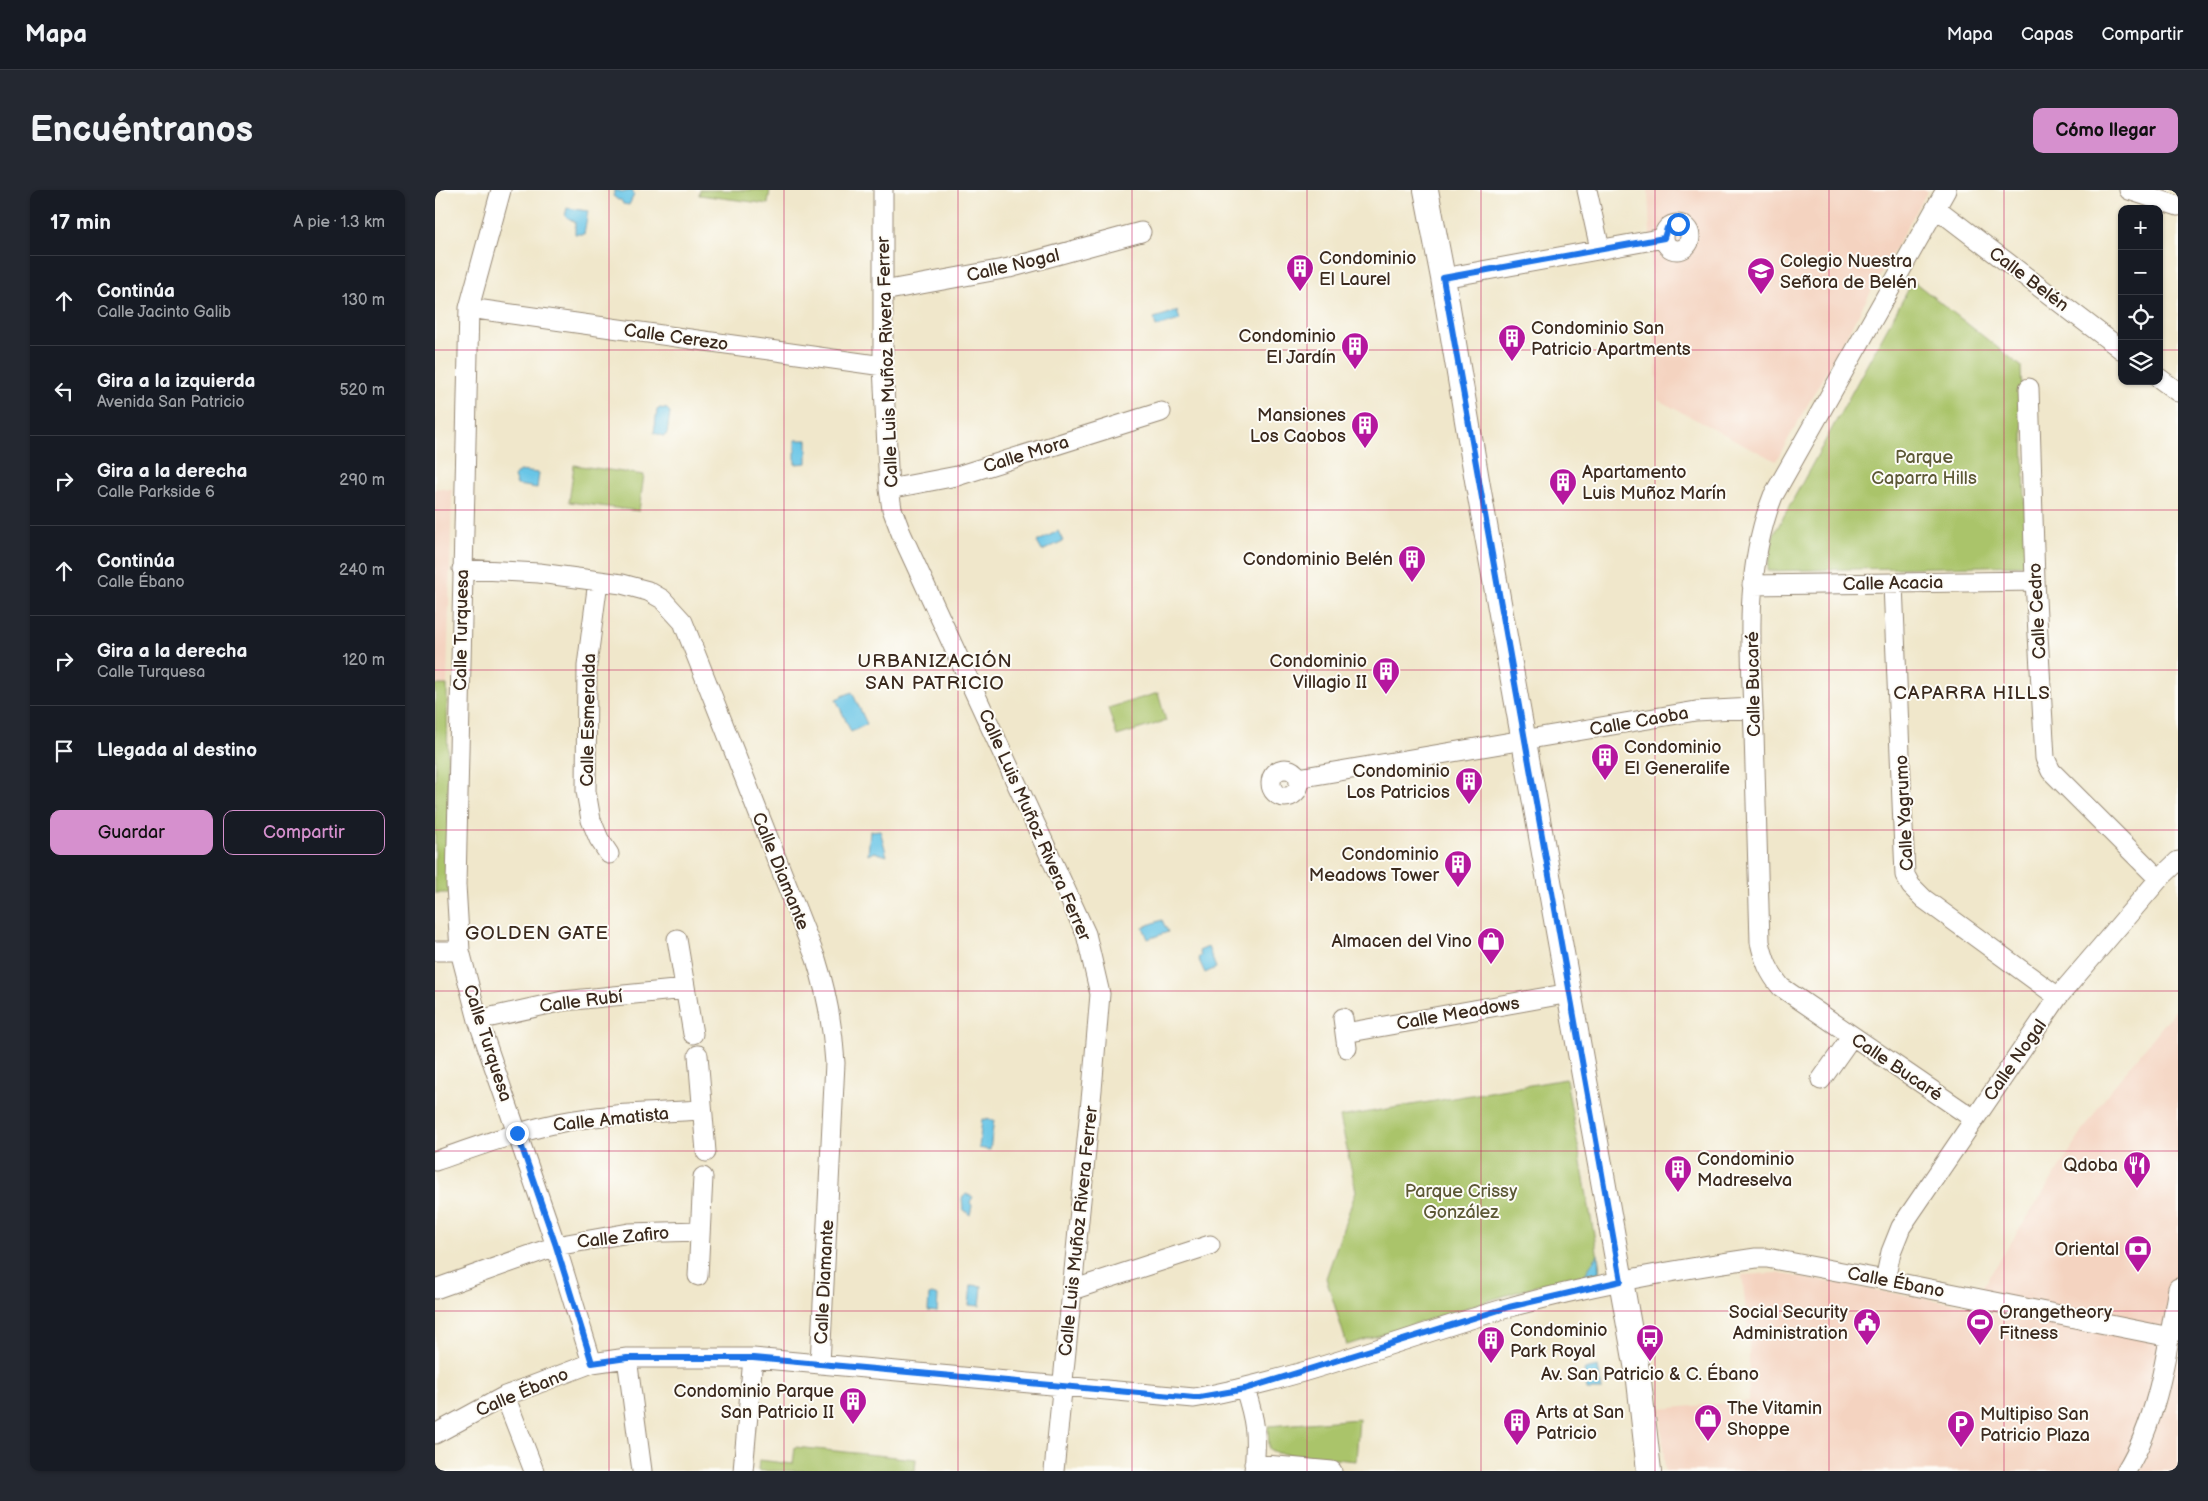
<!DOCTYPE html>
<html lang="es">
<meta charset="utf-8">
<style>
:root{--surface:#171b24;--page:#242831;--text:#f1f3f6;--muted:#9ea1a6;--line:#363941;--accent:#d690ce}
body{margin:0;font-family:"Balsamiq Sans",sans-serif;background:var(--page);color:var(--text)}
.controls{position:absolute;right:15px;top:15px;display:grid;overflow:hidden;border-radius:10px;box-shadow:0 1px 4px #0004}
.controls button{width:45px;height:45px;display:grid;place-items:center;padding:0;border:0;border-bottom:1px solid var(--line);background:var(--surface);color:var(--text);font:25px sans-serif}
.stop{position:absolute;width:15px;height:15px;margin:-11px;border:4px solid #1a73e8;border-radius:50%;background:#fff}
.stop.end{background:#1a73e8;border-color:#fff;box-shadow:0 1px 5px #0008}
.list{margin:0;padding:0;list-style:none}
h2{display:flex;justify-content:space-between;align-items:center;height:65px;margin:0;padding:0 20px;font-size:21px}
h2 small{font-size:16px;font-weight:400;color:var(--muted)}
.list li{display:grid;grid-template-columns:32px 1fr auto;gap:15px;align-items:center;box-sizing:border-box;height:90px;padding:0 20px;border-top:1px solid var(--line)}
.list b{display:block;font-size:19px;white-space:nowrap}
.list p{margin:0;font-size:16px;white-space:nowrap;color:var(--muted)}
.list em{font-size:16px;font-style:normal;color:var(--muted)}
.actions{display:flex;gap:10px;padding:15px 20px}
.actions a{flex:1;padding:11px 0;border:1px solid var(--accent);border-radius:10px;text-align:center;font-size:18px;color:var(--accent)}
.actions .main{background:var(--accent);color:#111}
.icon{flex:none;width:28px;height:28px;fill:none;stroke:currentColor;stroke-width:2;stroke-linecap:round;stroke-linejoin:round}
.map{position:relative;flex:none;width:1743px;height:1281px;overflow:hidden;border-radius:10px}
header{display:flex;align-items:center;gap:30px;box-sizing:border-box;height:70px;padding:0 25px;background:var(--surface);border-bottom:1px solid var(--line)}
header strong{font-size:24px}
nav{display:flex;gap:28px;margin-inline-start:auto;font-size:18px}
.intro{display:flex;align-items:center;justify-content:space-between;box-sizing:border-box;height:120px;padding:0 30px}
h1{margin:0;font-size:35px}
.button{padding:12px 22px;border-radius:10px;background:var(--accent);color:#111;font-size:18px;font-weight:700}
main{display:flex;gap:30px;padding:0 30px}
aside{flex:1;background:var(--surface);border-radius:10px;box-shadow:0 1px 4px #0004}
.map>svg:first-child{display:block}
</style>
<header>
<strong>Mapa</strong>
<nav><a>Mapa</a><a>Capas</a><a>Compartir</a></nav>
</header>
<div class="intro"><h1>Encuéntranos</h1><a class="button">Cómo llegar</a></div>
<main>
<aside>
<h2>17 min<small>A pie · 1.3 km</small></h2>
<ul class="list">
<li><svg class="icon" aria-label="ahead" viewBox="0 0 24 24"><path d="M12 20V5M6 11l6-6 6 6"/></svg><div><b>Continúa</b><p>Calle Jacinto Galib</p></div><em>130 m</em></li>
<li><svg class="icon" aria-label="left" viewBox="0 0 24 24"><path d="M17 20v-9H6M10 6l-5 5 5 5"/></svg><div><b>Gira a la izquierda</b><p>Avenida San Patricio</p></div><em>520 m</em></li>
<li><svg class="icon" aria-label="right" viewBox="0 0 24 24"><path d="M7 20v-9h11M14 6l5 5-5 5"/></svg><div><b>Gira a la derecha</b><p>Calle Parkside 6</p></div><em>290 m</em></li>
<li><svg class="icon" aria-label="ahead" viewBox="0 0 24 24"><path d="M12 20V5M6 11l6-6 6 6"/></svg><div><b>Continúa</b><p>Calle Ébano</p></div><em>240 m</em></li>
<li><svg class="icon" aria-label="right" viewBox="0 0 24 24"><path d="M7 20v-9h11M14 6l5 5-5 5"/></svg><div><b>Gira a la derecha</b><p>Calle Turquesa</p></div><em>120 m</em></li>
<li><svg class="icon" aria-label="arrive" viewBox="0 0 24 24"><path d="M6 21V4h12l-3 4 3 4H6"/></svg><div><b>Llegada al destino</b></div></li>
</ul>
<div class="actions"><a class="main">Guardar</a><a>Compartir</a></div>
</aside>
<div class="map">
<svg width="1743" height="1281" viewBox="0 0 1743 1281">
<rect width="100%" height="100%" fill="#fdfcf7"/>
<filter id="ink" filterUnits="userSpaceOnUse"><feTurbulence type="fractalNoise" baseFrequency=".02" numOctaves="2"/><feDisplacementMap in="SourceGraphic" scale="10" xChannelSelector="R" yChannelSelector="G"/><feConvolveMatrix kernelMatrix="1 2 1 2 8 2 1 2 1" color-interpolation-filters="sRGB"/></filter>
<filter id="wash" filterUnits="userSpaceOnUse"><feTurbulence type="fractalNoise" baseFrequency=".0096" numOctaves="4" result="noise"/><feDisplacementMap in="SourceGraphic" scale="20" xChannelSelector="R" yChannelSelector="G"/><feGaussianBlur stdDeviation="1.12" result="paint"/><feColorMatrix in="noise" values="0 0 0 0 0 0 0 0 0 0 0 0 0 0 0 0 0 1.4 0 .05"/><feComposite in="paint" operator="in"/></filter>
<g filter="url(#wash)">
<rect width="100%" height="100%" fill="#f0e7cb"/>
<path fill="#f4d3c0" d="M 1213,0 L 1493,0 L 1341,271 L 1223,210 Z
M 0,298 L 17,300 L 12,495 L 0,495 Z
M 1743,817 L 1743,1281 L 1230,1281 L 1225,1219 L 1314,1211 L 1314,1151 L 1307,1085 L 1341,1083 L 1535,1116 L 1670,907 Z"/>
<path fill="#aac46a" stroke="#727744" d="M 265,0 L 335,0 L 333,14 L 264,5 Z
M 1478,91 L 1586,176 L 1592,375 L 1332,381 L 1338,346 Z
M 139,275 L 209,285 L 204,321 L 134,312 Z
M 0,495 L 12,495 L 14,703 L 0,703 Z
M 723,503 L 731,531 L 682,546 L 673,518 Z
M 1131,889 L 1165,1078 L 1163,1084 L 1104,1095 L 912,1155 L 891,1088 L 921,1001 L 905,927 Z
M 924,1229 L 921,1271 L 842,1263 L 834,1259 L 833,1236 Z
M 360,1257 L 481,1269 L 480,1281 L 323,1281 L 324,1270 L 358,1274 Z"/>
<path fill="#68c5e6" stroke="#527882" d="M 180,0 L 189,2 L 197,0 L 199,5 L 194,15 L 188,14 L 186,10 L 183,10 L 178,6 Z
M 132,18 L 153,21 L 149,44 L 140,44 L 140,32 L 130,26 Z
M 742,121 L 745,130 L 721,137 L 719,128 Z
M 225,218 L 232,219 L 235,222 L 232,244 L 229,246 L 219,243 L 222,220 Z
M 360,250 L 372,250 L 372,273 L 360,274 Z
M 84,281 L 104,283 L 102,298 L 82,295 L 79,287 Z
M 623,341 L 628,351 L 607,361 L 602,352 Z
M 417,502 L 432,534 L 416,542 L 401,509 Z
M 445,640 L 452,666 L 439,662 L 433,665 L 435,641 Z
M 727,730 L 733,742 L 713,749 L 708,737 Z
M 773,757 L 781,778 L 770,783 L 763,768 L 766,766 L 764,761 Z
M 547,929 L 559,930 L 555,960 L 544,958 Z
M 531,1004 L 538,1007 L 535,1012 L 537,1016 L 535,1025 L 528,1019 L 527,1008 Z
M 1163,1064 L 1164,1082 L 1149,1086 Z
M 536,1095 L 547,1096 L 545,1116 L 534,1115 Z
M 497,1104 L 503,1106 L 502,1122 L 493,1121 L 494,1105 Z
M 1163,1177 L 1167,1200 L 1152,1200 L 1149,1180 Z"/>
</g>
<g filter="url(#ink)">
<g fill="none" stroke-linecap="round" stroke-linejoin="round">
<g stroke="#968874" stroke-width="21">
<path id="minor" d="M 66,0 L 34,118 L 21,695 L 25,761 L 43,830 L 121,1056 L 157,1173
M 448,0 L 448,176 L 454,299 L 457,319 L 466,343 L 651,744 L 665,804 L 657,900 L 619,1281
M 1152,0 L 1165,59
M 1511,0 L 1338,306 C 1308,381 1316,464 1319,543 C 1321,613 1323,683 1325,752 C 1329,770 1334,783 1346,797 L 1539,929
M 1694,0 L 1743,16
M 1501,18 L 1687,160
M1229 47a13 13 0 1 1 26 0a13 13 0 1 1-26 0Z
M 1008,88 L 1229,48
M 448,101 L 574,78 L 706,42
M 34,118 L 448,176
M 1724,188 L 1743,202
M 1594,198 L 1600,391 L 1610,568 L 1616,581 L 1724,689
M 454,299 L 522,286 L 726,222
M 27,379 L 104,383 L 187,394 L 213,401 L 227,409 L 248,432 L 381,769 C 392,804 398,837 400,873 L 385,1174
M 163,391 L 152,476 L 151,601 L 156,630 L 164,649 L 174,664
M 1458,394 L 1470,685 L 1476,696 L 1489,709 L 1623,807
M 1317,395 L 1600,391
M836 593a14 14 0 1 1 28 0a14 14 0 1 1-28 0Z
M 863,588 L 1261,521 L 1318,518
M 242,749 L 258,844
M 0,761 L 25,761
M 908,828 L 912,858
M 43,830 L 128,811 L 250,799
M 910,843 L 1135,803
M 263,865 L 271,962
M 1386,890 L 1417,846
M 0,971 C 41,957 81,942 123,933 C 171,923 219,923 267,920
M 263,1086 L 268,987
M 1450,1090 L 1456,1062 L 1466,1037 L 1623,807 L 1724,689 L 1743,671
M 0,1099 L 121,1056 L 194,1043 L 265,1041
M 637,1100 L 775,1055
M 192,1168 L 207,1281
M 810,1199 C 821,1232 822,1246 819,1281
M 70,1206 L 99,1281
M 0,1244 L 70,1206 L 157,1173 L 192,1168 L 318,1168 L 759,1208 C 866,1189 968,1148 1072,1118 C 1152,1095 1239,1080 1321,1068 L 1332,1068 L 1450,1090 L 1735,1147
M 819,1274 L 897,1281
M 308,1281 L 318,1168
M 1691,1281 C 1724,1227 1732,1160 1743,1098"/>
</g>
<g stroke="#968874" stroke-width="26">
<path id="major" d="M 991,0 L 1008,88 L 1043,296 L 1204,1191 L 1214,1281"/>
</g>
<use href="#minor" stroke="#fff" stroke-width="19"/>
<use href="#major" stroke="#fff" stroke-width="24"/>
</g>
</g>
<g fill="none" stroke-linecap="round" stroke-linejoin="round" filter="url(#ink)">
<path stroke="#1a73e8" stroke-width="6" d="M 82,943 L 121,1056 L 157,1173 L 192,1168 L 318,1168 L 759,1208 L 810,1199 L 1074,1117 L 1186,1091 L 1008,88 L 1229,48 L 1232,38 L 1243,34"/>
</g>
<path fill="none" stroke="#c2185b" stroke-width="1" stroke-opacity="0.55" d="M 174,0 L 174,1281M 349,0 L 349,1281M 523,0 L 523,1281M 697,0 L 697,1281M 872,0 L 872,1281M 1046,0 L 1046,1281M 1220,0 L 1220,1281M 1394,0 L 1394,1281M 1569,0 L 1569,1281M 0,160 L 1687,160M 1724,160 L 1743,160M 0,320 L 1743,320M 0,480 L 1743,480M 0,640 L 1743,640M 0,801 L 1743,801M 0,961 L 1743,961M 0,1121 L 1743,1121"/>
<defs>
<g id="building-pin" transform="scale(1.4375)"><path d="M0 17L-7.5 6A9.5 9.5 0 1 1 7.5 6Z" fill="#b5179e" stroke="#fdfcf7"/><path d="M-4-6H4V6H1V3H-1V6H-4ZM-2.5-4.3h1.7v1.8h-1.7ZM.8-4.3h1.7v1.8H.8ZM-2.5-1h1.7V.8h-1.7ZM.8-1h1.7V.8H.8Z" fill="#fff"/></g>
<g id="school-pin" transform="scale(1.4375)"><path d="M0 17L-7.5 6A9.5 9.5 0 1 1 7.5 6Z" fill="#b5179e" stroke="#fdfcf7"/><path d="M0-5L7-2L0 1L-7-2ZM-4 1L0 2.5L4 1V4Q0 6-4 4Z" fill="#fff"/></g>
<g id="shop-pin" transform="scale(1.4375)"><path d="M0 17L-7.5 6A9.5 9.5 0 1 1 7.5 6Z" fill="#b5179e" stroke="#fdfcf7"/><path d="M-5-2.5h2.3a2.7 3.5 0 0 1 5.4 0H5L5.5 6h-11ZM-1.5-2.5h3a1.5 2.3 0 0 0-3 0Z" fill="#fff"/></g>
<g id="restaurant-pin" transform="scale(1.4375)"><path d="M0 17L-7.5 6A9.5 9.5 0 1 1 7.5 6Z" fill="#b5179e" stroke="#fdfcf7"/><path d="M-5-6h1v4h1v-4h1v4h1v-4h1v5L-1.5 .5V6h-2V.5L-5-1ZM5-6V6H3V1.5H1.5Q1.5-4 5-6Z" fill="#fff"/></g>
<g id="bank-pin" transform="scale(1.4375)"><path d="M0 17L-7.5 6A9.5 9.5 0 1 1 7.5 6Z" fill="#b5179e" stroke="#fdfcf7"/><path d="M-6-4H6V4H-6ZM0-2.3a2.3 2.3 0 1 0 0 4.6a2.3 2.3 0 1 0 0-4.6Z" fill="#fff"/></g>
<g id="civic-pin" transform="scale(1.4375)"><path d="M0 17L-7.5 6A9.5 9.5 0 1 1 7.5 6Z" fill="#b5179e" stroke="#fdfcf7"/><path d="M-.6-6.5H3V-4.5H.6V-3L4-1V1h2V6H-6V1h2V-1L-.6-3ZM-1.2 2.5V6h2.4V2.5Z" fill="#fff"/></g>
<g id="stadium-pin" transform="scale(1.4375)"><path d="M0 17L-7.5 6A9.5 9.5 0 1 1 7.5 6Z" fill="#b5179e" stroke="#fdfcf7"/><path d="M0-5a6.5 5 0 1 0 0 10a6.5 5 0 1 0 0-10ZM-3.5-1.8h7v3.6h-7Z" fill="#fff"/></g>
<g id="bus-pin" transform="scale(1.4375)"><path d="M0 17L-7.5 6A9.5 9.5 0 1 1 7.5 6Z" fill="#b5179e" stroke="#fdfcf7"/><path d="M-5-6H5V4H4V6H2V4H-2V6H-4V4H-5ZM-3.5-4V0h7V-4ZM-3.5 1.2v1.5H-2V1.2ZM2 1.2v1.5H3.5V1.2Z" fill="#fff"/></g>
<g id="parking-pin" transform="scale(1.4375)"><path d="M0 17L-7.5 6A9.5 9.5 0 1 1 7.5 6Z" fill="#b5179e" stroke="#fdfcf7"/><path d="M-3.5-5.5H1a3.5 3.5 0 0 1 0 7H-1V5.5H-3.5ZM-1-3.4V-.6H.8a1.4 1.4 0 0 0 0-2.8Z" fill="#fff"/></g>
</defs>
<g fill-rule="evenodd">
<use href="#building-pin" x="865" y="78"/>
<use href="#school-pin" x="1326" y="81"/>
<use href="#building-pin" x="1077" y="148"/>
<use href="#building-pin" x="920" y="156"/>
<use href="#building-pin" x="930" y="235"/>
<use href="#building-pin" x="1128" y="292"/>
<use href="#building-pin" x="977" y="369"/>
<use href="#building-pin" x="951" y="481"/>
<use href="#building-pin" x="1170" y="567"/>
<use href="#building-pin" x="1034" y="591"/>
<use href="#building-pin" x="1023" y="674"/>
<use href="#shop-pin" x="1056" y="751"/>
<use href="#restaurant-pin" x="1702" y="975"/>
<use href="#building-pin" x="1243" y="979"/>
<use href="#bank-pin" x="1703" y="1059"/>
<use href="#civic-pin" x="1432" y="1132"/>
<use href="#stadium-pin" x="1545" y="1132"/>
<use href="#bus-pin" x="1215" y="1148"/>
<use href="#building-pin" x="1056" y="1150"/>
<use href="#building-pin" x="418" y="1211"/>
<use href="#shop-pin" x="1273" y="1228"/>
<use href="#building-pin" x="1082" y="1232"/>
<use href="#parking-pin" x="1526" y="1234"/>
</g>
<g text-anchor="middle" stroke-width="4" stroke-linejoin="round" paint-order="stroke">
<g font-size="18" fill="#3b2a1e" stroke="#fdfcf7" text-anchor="start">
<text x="884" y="74">Condominio<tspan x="884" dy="21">El Laurel</tspan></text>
<text x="1345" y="77">Colegio Nuestra<tspan x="1345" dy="21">Señora de Belén</tspan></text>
<text x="1096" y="144">Condominio San<tspan x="1096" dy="21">Patricio Apartments</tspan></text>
<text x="901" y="152" text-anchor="end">Condominio<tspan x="901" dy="21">El Jardín</tspan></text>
<text x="911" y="231" text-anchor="end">Mansiones<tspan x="911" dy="21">Los Caobos</tspan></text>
<text x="1147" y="288">Apartamento<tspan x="1147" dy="21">Luis Muñoz Marín</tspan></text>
<text x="958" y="375" text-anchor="end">Condominio Belén</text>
<text x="932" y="477" text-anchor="end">Condominio<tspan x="932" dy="21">Villagio II</tspan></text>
<text x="1189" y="563">Condominio<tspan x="1189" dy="21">El Generalife</tspan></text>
<text x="1015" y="587" text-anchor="end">Condominio<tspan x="1015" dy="21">Los Patricios</tspan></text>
<text x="1004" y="670" text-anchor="end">Condominio<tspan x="1004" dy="21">Meadows Tower</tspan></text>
<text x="1037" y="757" text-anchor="end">Almacen del Vino</text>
<text x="1262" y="975">Condominio<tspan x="1262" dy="21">Madreselva</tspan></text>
<text x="1683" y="981" text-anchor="end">Qdoba</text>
<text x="1684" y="1065" text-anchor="end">Oriental</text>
<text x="1413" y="1128" text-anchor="end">Social Security<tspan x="1413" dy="21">Administration</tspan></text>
<text x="1564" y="1128">Orangetheory<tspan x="1564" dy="21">Fitness</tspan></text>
<text x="1075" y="1146">Condominio<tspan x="1075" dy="21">Park Royal</tspan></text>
<text x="1215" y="1190" text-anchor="middle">Av. San Patricio &amp; C. Ébano</text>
<text x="399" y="1207" text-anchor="end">Condominio Parque<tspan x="399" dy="21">San Patricio II</tspan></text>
<text x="1292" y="1224">The Vitamin<tspan x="1292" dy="21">Shoppe</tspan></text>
<text x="1101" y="1228">Arts at San<tspan x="1101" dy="21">Patricio</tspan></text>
<text x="1545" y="1230">Multipiso San<tspan x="1545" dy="21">Patricio Plaza</tspan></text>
</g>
<g font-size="18" fill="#3b2a1e" stroke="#fdfcf7">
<text transform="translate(578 75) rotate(-13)" y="6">Calle Nogal</text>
<text transform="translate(1594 89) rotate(37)" y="6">Calle Belén</text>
<text transform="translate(241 147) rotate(8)" y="6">Calle Cerezo</text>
<text transform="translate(452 172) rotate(-92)" y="6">Calle Luis Muñoz Rivera Ferrer</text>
<text transform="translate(591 264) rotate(-17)" y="6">Calle Mora</text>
<text transform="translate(1458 393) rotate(-1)" y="6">Calle Acacia</text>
<text transform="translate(1602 421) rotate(-93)" y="6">Calle Cedro</text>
<text transform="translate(26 440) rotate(-89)" y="6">Calle Turquesa</text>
<text transform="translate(1318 494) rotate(-91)" y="6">Calle Bucaré</text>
<text transform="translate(153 530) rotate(-89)" y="6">Calle Esmeralda</text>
<text transform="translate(1204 531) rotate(-10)" y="6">Calle Caoba</text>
<text transform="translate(1469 623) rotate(-93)" y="6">Calle Yagrumo</text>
<text transform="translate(600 635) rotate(66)" y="6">Calle Luis Muñoz Rivera Ferrer</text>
<text transform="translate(346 681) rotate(68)" y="6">Calle Diamante</text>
<text transform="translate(146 811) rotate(-7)" y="6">Calle Rubí</text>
<text transform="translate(1023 823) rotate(-10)" y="6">Calle Meadows</text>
<text transform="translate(53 853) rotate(72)" y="6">Calle Turquesa</text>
<text transform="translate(1580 870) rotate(-55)" y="6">Calle Nogal</text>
<text transform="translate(1462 877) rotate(34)" y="6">Calle Bucaré</text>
<text transform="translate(176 929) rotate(-6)" y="6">Calle Amatista</text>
<text transform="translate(643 1041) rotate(-84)" y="6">Calle Luis Muñoz Rivera Ferrer</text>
<text transform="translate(188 1047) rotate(-6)" y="6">Calle Zafiro</text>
<text transform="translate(389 1092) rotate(-87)" y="6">Calle Diamante</text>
<text transform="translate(1461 1092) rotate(11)" y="6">Calle Ébano</text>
<text transform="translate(87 1202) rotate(-23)" y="6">Calle Ébano</text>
</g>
<g font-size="18" fill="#5c5835" stroke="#fdfcf7">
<text x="1489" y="273">Parque<tspan x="1489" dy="21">Caparra Hills</tspan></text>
<text x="1026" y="1007">Parque Crissy<tspan x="1026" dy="21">González</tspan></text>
</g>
<g font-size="19" letter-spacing="1" fill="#3b2a1e" stroke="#fdfcf7">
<text x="500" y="477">URBANIZACIÓN<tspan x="500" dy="22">SAN PATRICIO</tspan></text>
<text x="1537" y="509">CAPARRA HILLS</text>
<text x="102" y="749">GOLDEN GATE</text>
</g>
</g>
</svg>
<div class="controls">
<button>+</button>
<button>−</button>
<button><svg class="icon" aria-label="locate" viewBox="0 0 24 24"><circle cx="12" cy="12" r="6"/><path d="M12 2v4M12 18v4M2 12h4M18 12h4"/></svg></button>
<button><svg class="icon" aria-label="layers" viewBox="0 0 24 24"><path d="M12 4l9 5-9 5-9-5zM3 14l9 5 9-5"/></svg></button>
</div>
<div class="stop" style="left:1243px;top:34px"></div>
<div class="stop end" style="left:82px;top:943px"></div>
</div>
</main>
